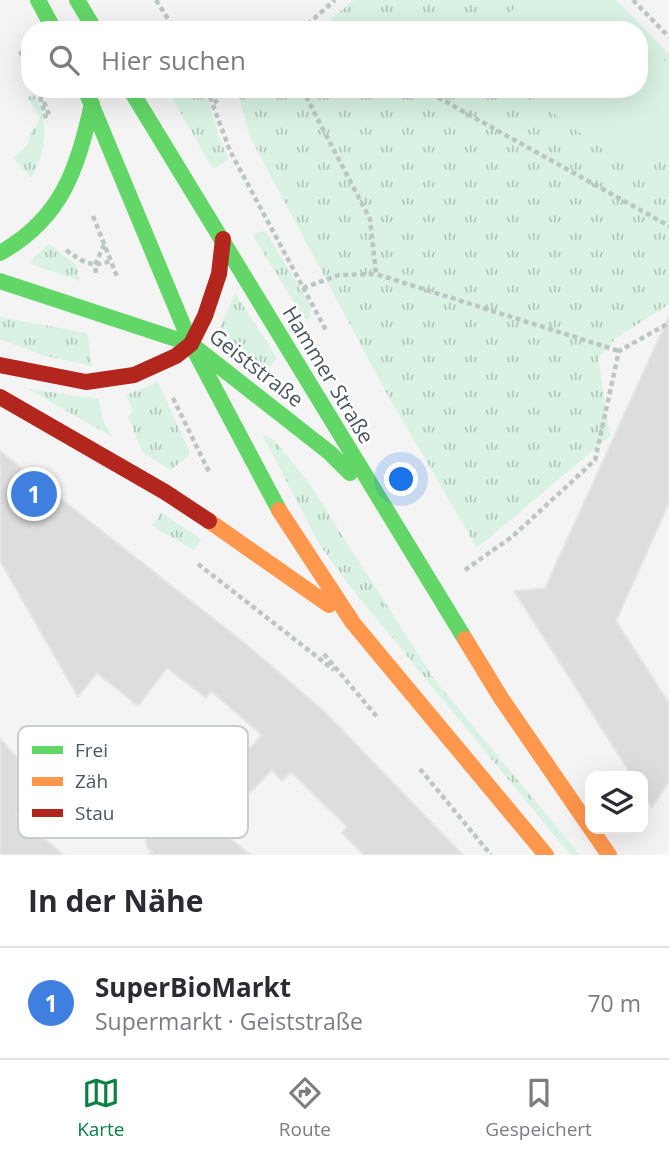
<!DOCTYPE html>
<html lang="de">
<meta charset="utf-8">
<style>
:root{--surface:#fff;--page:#f7f7f7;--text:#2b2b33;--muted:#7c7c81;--line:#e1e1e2;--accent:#0b8043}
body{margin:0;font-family:"Open Sans",sans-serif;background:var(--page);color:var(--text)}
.controls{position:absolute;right:21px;bottom:21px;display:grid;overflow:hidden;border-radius:14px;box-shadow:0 7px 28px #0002}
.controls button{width:63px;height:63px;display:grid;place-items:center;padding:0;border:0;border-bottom:2px solid var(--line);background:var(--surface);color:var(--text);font:35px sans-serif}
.you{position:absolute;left:402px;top:480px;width:24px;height:24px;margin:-18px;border:5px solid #fff;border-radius:50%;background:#1a73e8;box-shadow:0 0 0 10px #1a73e833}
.badge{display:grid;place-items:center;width:46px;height:46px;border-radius:50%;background:var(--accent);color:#fff;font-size:23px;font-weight:700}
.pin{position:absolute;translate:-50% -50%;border:4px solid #fff;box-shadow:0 2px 7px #0006}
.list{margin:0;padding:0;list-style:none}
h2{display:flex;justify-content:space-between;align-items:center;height:91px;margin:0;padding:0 28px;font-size:30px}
h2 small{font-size:23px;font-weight:400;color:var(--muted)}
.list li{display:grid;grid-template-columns:46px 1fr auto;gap:21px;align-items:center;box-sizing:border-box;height:112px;padding:0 28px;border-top:2px solid var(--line)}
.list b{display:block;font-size:26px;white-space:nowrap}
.list p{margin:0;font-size:23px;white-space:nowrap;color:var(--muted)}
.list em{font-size:23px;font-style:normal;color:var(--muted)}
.icon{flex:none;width:38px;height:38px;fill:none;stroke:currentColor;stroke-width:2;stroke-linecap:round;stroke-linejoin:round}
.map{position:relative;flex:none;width:669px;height:855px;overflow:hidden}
.search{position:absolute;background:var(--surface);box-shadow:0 7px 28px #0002;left:21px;right:21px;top:21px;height:77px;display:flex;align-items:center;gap:18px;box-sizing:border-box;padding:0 24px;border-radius:28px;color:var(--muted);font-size:26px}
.sheet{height:203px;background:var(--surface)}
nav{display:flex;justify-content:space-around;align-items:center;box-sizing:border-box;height:98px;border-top:2px solid var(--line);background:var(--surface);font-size:19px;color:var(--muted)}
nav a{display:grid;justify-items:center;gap:4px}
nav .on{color:var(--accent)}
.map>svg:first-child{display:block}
</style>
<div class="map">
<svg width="669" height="855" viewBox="0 0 669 855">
<defs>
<pattern id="grass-tufts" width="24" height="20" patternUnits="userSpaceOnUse" patternTransform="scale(1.75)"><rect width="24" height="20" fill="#d9f2e3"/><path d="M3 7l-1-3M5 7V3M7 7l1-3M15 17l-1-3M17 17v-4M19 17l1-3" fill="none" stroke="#b2c7bb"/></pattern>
</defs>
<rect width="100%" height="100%" fill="#f4f4f4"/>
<path fill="url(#grass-tufts)" d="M 354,0 L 616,0 L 669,54 L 669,304 L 616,338 L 598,358 L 610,436 L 477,548 L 386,392 L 250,137 L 239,97 L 248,89 L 639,89 L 639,30 L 318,30 Z
M 167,89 L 203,89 C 213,112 217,136 229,159 L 213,169 Z
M 34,95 C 50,117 46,156 31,178 L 13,158 L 27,146 L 31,131 L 38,125 L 39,116 L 27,97 Z
M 265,231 L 311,306 L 309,321 L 304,318 L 254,238 L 255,233 Z
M 49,244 L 76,265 L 80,281 L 31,264 L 33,258 Z
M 235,293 L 277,358 L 266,372 L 215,338 Z
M 0,317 L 87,333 L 92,366 L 42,355 L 0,339 Z
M 158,382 L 189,451 L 189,455 L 171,470 L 142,452 L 128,416 L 133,411 L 126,395 Z
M 28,389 L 99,399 L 102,419 L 113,437 Z
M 262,434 L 274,440 L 307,480 L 434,679 L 580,855 L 571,855 L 553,834 L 348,584 L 318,542 Z
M 161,512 L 199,538 L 201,540 L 194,550 L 152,526 Z"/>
<path fill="#d9f2e3" d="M 521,0 L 603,0 L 633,30 L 496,30 Z
M 639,35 L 669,65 L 669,147 L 642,177 L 519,89 L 639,89 Z"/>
<path fill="#ddddde" stroke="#e5e6e7" stroke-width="2" d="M 669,316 L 669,503 L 616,621 L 669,703 L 669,782 L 652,807 L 643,793 L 643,776 L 632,776 L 514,591 L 545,588 Z
M 0,451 L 247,645 L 325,712 L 463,855 L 364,855 L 342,833 L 347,827 L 291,772 L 282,781 L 272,770 L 216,827 L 251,855 L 149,855 L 152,852 L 147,848 L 142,808 L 114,759 L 141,744 L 184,818 L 262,735 L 211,691 L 206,698 L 167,668 L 138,706 L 97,673 L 78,697 L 0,561 Z
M 0,738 L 44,789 L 16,814 L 64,855 L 0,855 Z"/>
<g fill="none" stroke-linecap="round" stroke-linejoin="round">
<path stroke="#bcc7c4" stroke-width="4.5" stroke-dasharray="5 3.5" stroke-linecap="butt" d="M 156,0 L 175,30
M 633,0 L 669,37
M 301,30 L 335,0
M 20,51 L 30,72
M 38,89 L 47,122
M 207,89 L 230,151 L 327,332
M 302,89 L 370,219 L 376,274 L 619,351
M 423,89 L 669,226
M 44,102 L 49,115
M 214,103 L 230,89
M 93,216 L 118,279
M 66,250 C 82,262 93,269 112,260
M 96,273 L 95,265 L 104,245
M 303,288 L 339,275 L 376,274
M 173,398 L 209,472
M 198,564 L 334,670
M 465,570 L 513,536 L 595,460 L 619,351 L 669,323
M 324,654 L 377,717
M 420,769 L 491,855"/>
<path stroke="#63d668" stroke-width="16" d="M 38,0 L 54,30
M 77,0 L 95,30
M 85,89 L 191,344 L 279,510
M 130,89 L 465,639
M 0,253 C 62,218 77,170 92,104
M 0,281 L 191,344 L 330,453 L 350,473"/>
<path stroke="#ff974d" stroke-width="16" d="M 279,510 L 353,623 L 546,855
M 209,521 L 329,605
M 465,639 L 501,698 L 609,855"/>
<path stroke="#b3261e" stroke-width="16" d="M 0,365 L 86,382 L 134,375 L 176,356 L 191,344 L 205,316 L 219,274 L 223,239
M 0,397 L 165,492 L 209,521"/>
</g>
<g text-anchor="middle" stroke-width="5" stroke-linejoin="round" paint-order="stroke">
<g font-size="21" fill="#4a5661" stroke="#fff">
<text transform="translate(256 368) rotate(38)" y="7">Geiststraße</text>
<text transform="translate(328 375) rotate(59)" y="7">Hammer Straße</text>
</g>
</g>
<rect x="18" y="726" width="230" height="112" rx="10" fill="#fff" stroke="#c9ccd0" stroke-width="2"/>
<rect x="32" y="746" width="31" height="8" fill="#63d668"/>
<rect x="32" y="777" width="31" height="9" fill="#ff974d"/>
<rect x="32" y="809" width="31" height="8" fill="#b3261e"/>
<g font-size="19" fill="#4a5661">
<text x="75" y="757">Frei</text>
<text x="75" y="788">Zäh</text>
<text x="75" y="820">Stau</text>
</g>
</svg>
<div class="controls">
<button><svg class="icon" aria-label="layers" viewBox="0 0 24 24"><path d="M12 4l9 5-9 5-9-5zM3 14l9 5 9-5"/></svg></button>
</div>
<div class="you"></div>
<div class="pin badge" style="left:34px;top:494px;background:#3f7fe0">1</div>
<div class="search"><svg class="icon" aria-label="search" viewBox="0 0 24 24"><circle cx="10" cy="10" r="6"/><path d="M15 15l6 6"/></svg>Hier suchen</div>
</div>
<section class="sheet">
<h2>In der Nähe<small></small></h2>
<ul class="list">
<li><span class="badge" style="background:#3f7fe0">1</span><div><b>SuperBioMarkt</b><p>Supermarkt · Geiststraße</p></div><em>70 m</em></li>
</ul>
</section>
<nav>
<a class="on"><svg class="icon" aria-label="map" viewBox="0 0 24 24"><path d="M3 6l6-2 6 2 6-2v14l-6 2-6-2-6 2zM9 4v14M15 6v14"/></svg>Karte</a>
<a><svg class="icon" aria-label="directions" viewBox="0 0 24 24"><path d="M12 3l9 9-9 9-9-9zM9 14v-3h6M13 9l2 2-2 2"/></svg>Route</a>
<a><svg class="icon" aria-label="saved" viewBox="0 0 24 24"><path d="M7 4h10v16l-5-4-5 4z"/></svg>Gespeichert</a>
</nav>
